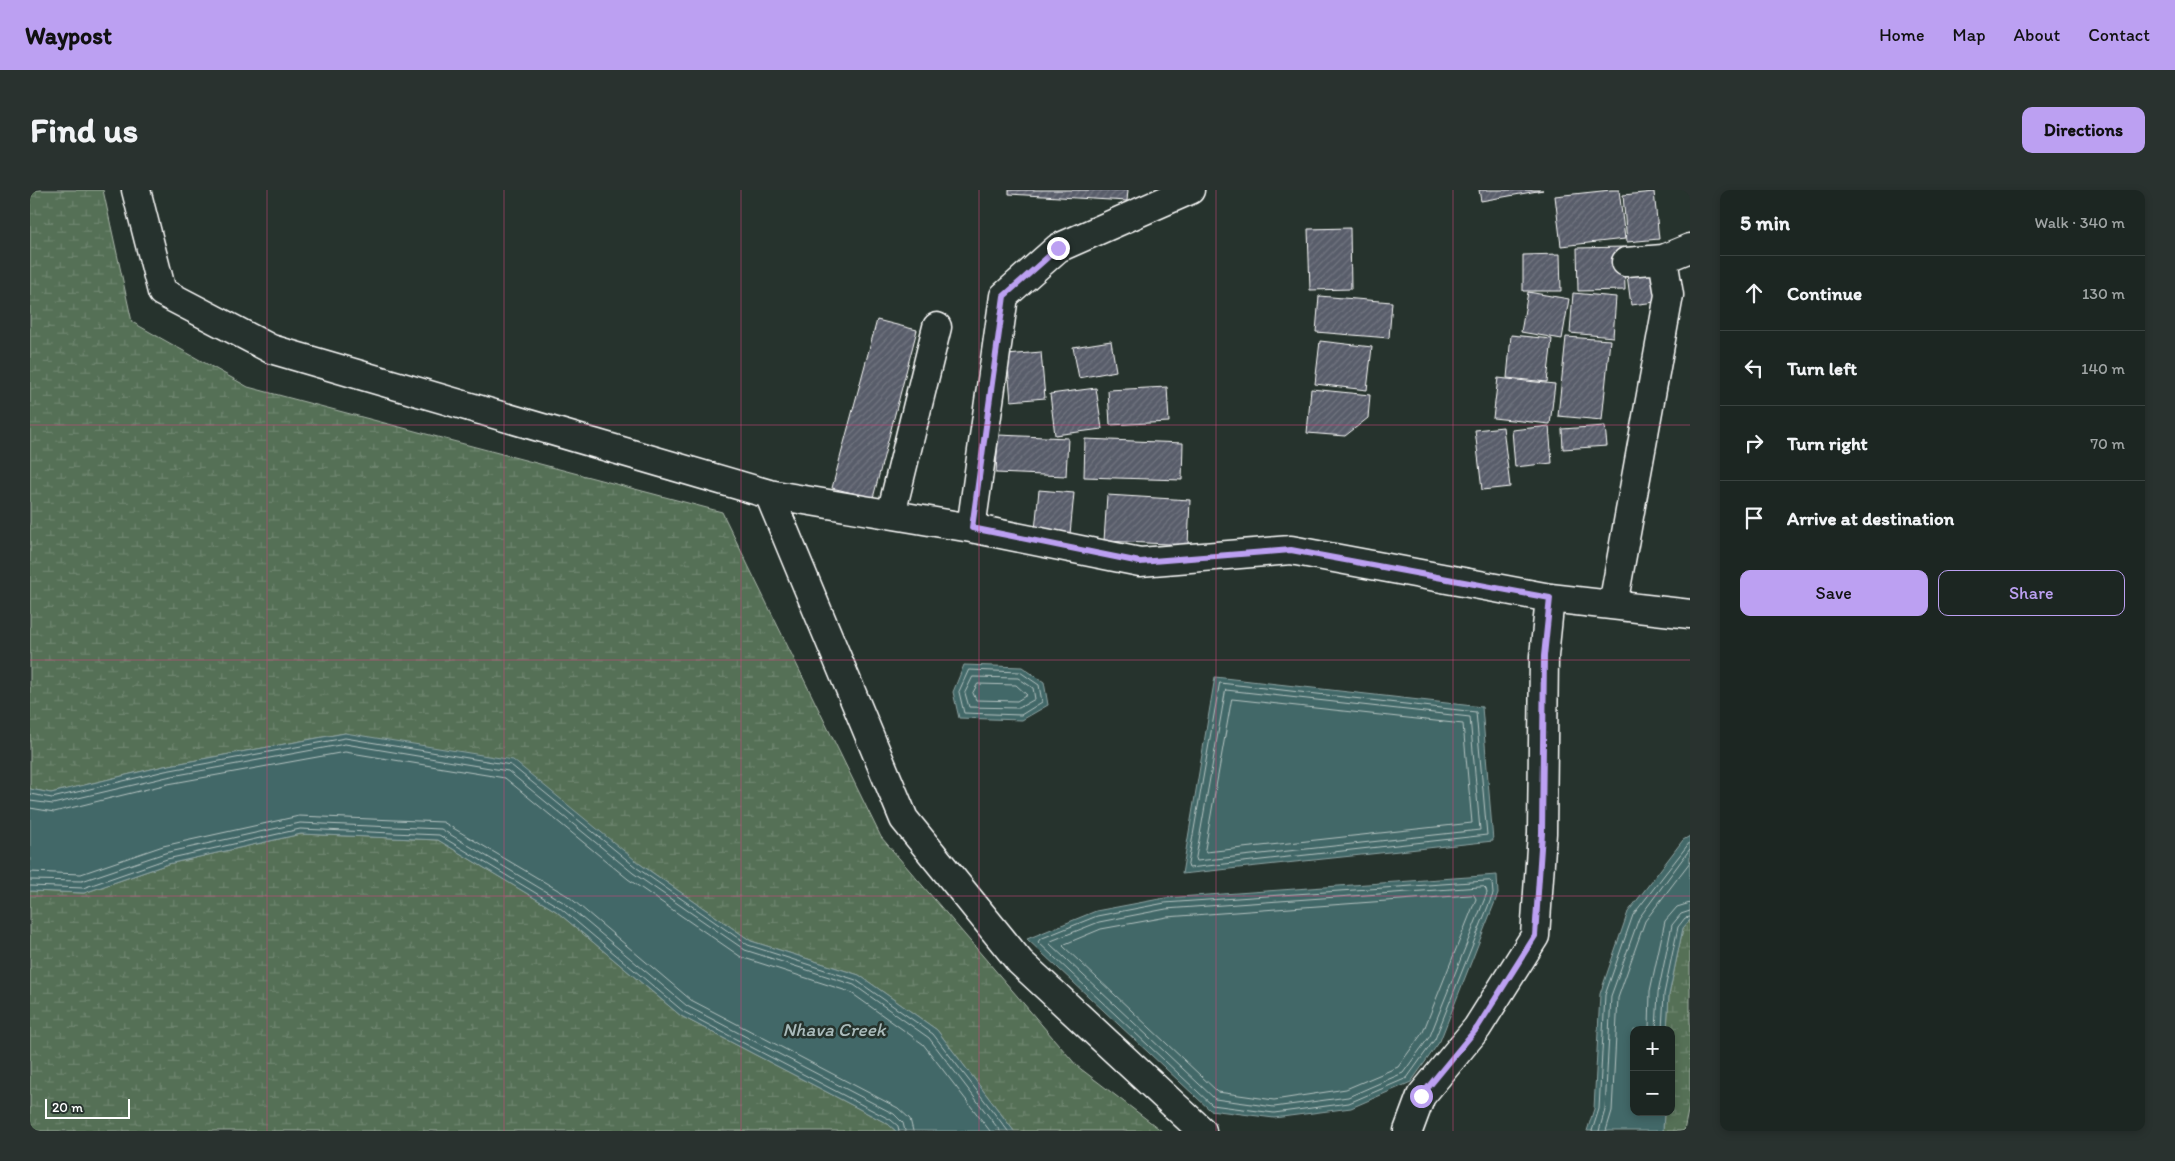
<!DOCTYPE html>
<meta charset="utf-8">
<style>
:root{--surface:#1c2622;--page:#29322f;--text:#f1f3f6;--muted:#a0a5a5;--line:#3a4340;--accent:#bca0f2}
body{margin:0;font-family:Itim,sans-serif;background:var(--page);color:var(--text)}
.controls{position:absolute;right:15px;bottom:15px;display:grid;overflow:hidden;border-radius:10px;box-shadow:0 2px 8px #0003}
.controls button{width:45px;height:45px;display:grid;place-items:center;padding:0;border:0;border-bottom:1px solid var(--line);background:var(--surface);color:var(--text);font:25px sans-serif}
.scale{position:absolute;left:15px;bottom:12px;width:85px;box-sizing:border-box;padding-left:5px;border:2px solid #fff;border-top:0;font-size:14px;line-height:18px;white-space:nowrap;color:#fff;-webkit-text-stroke:4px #26332d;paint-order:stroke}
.stop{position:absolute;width:15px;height:15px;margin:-11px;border:4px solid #bca0f2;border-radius:50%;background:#fff}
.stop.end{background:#bca0f2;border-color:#fff;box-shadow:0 1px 5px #0008}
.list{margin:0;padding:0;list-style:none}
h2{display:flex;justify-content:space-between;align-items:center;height:65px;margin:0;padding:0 20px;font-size:21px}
h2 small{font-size:16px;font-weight:400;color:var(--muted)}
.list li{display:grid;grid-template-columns:32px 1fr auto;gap:15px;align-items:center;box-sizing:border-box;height:75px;padding:0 20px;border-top:1px solid var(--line)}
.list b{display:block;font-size:19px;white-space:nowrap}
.list em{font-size:16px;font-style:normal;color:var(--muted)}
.actions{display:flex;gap:10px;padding:15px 20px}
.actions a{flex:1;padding:11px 0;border:1px solid var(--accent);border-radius:10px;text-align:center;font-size:18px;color:var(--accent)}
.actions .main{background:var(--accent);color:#111}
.icon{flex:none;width:28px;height:28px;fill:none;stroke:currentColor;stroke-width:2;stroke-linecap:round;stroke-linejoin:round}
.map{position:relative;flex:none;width:1660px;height:941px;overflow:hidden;border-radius:10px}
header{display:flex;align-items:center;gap:30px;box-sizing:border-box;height:70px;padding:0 25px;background:var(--accent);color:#111}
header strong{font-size:24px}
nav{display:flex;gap:28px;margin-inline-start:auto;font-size:18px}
.intro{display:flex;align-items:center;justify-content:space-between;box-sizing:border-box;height:120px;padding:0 30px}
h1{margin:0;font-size:35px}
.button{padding:12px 22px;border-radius:10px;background:var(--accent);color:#111;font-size:18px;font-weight:700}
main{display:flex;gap:30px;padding:0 30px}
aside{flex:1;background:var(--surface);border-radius:10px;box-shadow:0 2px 8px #0003}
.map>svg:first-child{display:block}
</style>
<header>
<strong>Waypost</strong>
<nav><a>Home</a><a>Map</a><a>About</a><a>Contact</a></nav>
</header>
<div class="intro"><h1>Find us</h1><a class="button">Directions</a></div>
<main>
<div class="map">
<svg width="1660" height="941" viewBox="0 0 1660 941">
<defs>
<pattern id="wetland-marsh" width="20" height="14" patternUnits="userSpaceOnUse" patternTransform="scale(1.25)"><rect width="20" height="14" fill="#556f56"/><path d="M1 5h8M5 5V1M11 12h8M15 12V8" fill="none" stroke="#6e856f"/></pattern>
<pattern id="building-hatch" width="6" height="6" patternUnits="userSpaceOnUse" patternTransform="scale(1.25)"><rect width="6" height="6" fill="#595d6a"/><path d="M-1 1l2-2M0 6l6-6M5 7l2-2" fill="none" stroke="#727580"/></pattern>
</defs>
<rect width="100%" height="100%" fill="#26332d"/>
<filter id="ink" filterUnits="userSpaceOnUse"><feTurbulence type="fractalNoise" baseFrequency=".02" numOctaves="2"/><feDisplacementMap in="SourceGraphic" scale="10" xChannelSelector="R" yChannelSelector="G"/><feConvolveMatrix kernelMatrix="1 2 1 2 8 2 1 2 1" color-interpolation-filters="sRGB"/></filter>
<g filter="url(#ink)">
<path fill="url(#wetland-marsh)" stroke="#aab7aa" d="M 0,0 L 73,0 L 102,132 L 218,197 L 692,322 L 851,647 L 1047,876 L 1132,941 L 984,941 L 907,840 L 829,785 L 721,751 L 610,674 L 315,543 L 134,576 L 21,603 L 0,599 Z
M 271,644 L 408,650 L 526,721 L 651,826 L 858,934 L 866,941 L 0,941 L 0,701 L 54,703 L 138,674 Z
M 1660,730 L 1660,911 L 1654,941 L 1633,941 L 1634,922 L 1641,922 L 1641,840 L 1637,840 L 1639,805 L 1653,738 Z"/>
<path fill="#436867" stroke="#8ea4a4" d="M 934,475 L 992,477 L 1014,492 L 1018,515 L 992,530 L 929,528 L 923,502 Z
M 1185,487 L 1452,517 L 1463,651 L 1152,684 Z
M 315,543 L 483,570 L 610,674 L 721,751 L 829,785 L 907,840 L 984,941 L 866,941 L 858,934 L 651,826 L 526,721 L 408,650 L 271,644 L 138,674 L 54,703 L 0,701 L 0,599 L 21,603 L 134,576 Z
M 1660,646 L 1660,730 L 1653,738 L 1639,805 L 1637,840 L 1604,840 L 1604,922 L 1634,922 L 1633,941 L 1557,941 L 1564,919 L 1570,804 L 1598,722 L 1653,650 Z
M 1467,685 L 1468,704 L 1410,851 L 1381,892 L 1321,918 L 1244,928 L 1180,920 L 997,749 L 1066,721 L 1135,708 Z"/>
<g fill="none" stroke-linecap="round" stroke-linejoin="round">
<path stroke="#b4c3c2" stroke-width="1" d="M 939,480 L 990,482 L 1009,495 L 1012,512 L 991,525 L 934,523 L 929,502 Z
M 943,487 L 988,488 L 1003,498 L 1005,509 L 989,518 L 939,517 L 935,503 Z
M 1190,493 L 1446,522 L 1457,645 L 1159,678 L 1158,675 Z
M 948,494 L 986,495 L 997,505 L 987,511 L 946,510 L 943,503 Z
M 1196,500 L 1440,527 L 1450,640 L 1167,671 L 1166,668 Z
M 1202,509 L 1433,534 L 1442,633 L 1176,662 L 1175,660 Z
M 0,604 L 22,608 L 135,581 L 315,548 L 481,575 L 607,678 L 718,755 L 826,790 L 903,844 L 978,941
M 0,611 L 23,614 L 137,587 L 315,554 L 478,581 L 603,683 L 715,760 L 824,795 L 899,848 L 970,941
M 0,618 L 24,622 L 138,594 L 315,562 L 475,588 L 598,689 L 711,767 L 820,802 L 893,854 L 960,941
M 0,682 L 51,684 L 133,656 L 269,626 L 413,632 L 538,706 L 661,810 L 868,918 L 880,929 L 883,941
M 0,690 L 52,691 L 135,663 L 270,633 L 411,639 L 533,712 L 657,816 L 864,924 L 873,933 L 875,941
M 1460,691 L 1462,693 L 1463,704 L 1405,849 L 1377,888 L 1319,913 L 1244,923 L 1182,915 L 1008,752 L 1010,749 L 1067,726 L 1135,713 Z
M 0,696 L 53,698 L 137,669 L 270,639 L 409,645 L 529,717 L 654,822 L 861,930 L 868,936 L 869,941
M 1454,697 L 1456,699 L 1457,703 L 1400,846 L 1373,883 L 1318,907 L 1244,917 L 1185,909 L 1020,754 L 1021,751 L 1069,732 L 1136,719 Z
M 1444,705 L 1446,709 L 1393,842 L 1368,877 L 1316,899 L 1244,910 L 1188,902 L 1033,756 L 1035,754 L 1071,739 L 1137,727 Z
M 1619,840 L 1620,801 L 1635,731 L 1647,717 L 1660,713
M 1626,840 L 1628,803 L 1642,735 L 1651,724 L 1660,721
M 1632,840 L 1634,804 L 1648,737 L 1655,728 L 1660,727
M 1562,941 L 1569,919 L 1575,805 L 1603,725 L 1660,652
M 1569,941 L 1575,920 L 1581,806 L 1609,728 L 1660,659
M 1576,941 L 1582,921 L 1588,808 L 1615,731 L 1660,672"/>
</g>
<path fill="url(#building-hatch)" stroke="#fff" d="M 979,0 L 1098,0 L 1097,11 L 979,4 Z
M 1449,0 L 1513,0 L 1451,11 Z
M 1581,0 L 1589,0 L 1595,49 L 1531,56 L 1525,6 Z
M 1624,2 L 1629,49 L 1597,52 L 1593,5 Z
M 1320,38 L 1321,99 L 1280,100 L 1278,39 Z
M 1594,57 L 1595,100 L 1548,101 L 1547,58 Z
M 1530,64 L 1531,101 L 1493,101 L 1493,65 Z
M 1630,73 L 1634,111 L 1601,115 L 1596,77 Z
M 1498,102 L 1539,109 L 1532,149 L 1491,142 Z
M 1543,103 L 1586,107 L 1583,147 L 1540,143 Z
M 1289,106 L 1362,112 L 1359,148 L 1286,142 Z
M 847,130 L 887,140 L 843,308 L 802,298 Z
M 1481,145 L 1522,149 L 1517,192 L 1477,188 Z
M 1536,147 L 1580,150 L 1572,230 L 1528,226 Z
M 1081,151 L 1086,181 L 1049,188 L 1043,157 Z
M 1290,151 L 1342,157 L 1337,200 L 1285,194 Z
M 1011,162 L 1015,208 L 981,211 L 977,165 Z
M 1468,188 L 1525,194 L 1520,234 L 1463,228 Z
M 1137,197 L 1139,232 L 1080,235 L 1078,200 Z
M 1066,198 L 1072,239 L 1025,245 L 1020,204 Z
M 1281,199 L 1340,205 L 1338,228 L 1315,246 L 1277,243 Z
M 1519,236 L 1522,273 L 1485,277 L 1482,240 Z
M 1575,236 L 1577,256 L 1533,259 L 1532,239 Z
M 1473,237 L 1480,297 L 1452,300 L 1445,240 Z
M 968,245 L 1038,248 L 1036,286 L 966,283 Z
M 1055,249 L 1153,253 L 1152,290 L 1054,287 Z
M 1009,300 L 1044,303 L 1040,344 L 1005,340 Z
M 1077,305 L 1160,310 L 1158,355 L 1074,351 Z"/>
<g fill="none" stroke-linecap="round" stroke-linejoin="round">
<g stroke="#fff" stroke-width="31">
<path id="minor" d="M 106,0 L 132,102 L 241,159 L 739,304 L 941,338 L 1110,372 L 1261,360 L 1520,408 L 1660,424
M 1596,72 L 1633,69
M 739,304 L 874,629 L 990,772 L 1172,941
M 861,324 L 907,137
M 941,338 L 974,106 L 1028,58 L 1160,0
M 1583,415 L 1639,105 L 1633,69 L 1660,58
M 1378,941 L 1391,906 L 1447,838 L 1505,746 L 1512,643 L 1514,466 L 1520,408"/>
</g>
<use href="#minor" stroke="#26332d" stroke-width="28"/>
</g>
</g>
<g fill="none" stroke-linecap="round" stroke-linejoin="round" filter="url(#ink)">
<path stroke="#bca0f2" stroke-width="6" d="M 1028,58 L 974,106 L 942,338 L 1110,372 L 1261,360 L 1520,408 L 1514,466 L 1512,643 L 1505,746 L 1447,838 L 1391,906"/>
</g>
<path fill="none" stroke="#ce467c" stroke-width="1" stroke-opacity="0.55" d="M 237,0 L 237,941M 474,0 L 474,941M 711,0 L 711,941M 949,0 L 949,941M 1186,0 L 1186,941M 1423,0 L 1423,941M 0,235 L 1660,235M 0,470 L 1660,470M 0,706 L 1660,706"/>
<g text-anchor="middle" stroke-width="5" stroke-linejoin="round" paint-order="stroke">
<g font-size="19" font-style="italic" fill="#abb" stroke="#26332d">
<text x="804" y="846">Nhava Creek</text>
</g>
</g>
</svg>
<div class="controls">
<button>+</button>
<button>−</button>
</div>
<div class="scale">20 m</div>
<div class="stop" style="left:1391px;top:906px"></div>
<div class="stop end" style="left:1028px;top:58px"></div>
</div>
<aside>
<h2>5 min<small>Walk · 340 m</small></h2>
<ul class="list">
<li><svg class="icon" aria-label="ahead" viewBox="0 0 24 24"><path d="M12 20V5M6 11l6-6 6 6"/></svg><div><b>Continue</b></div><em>130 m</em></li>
<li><svg class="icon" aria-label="left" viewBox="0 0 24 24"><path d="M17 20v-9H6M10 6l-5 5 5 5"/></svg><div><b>Turn left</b></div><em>140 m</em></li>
<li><svg class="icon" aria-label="right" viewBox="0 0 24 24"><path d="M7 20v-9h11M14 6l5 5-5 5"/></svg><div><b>Turn right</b></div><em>70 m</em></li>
<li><svg class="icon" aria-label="arrive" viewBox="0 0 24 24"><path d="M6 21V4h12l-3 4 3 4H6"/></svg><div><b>Arrive at destination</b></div></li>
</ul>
<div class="actions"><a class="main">Save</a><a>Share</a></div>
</aside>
</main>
